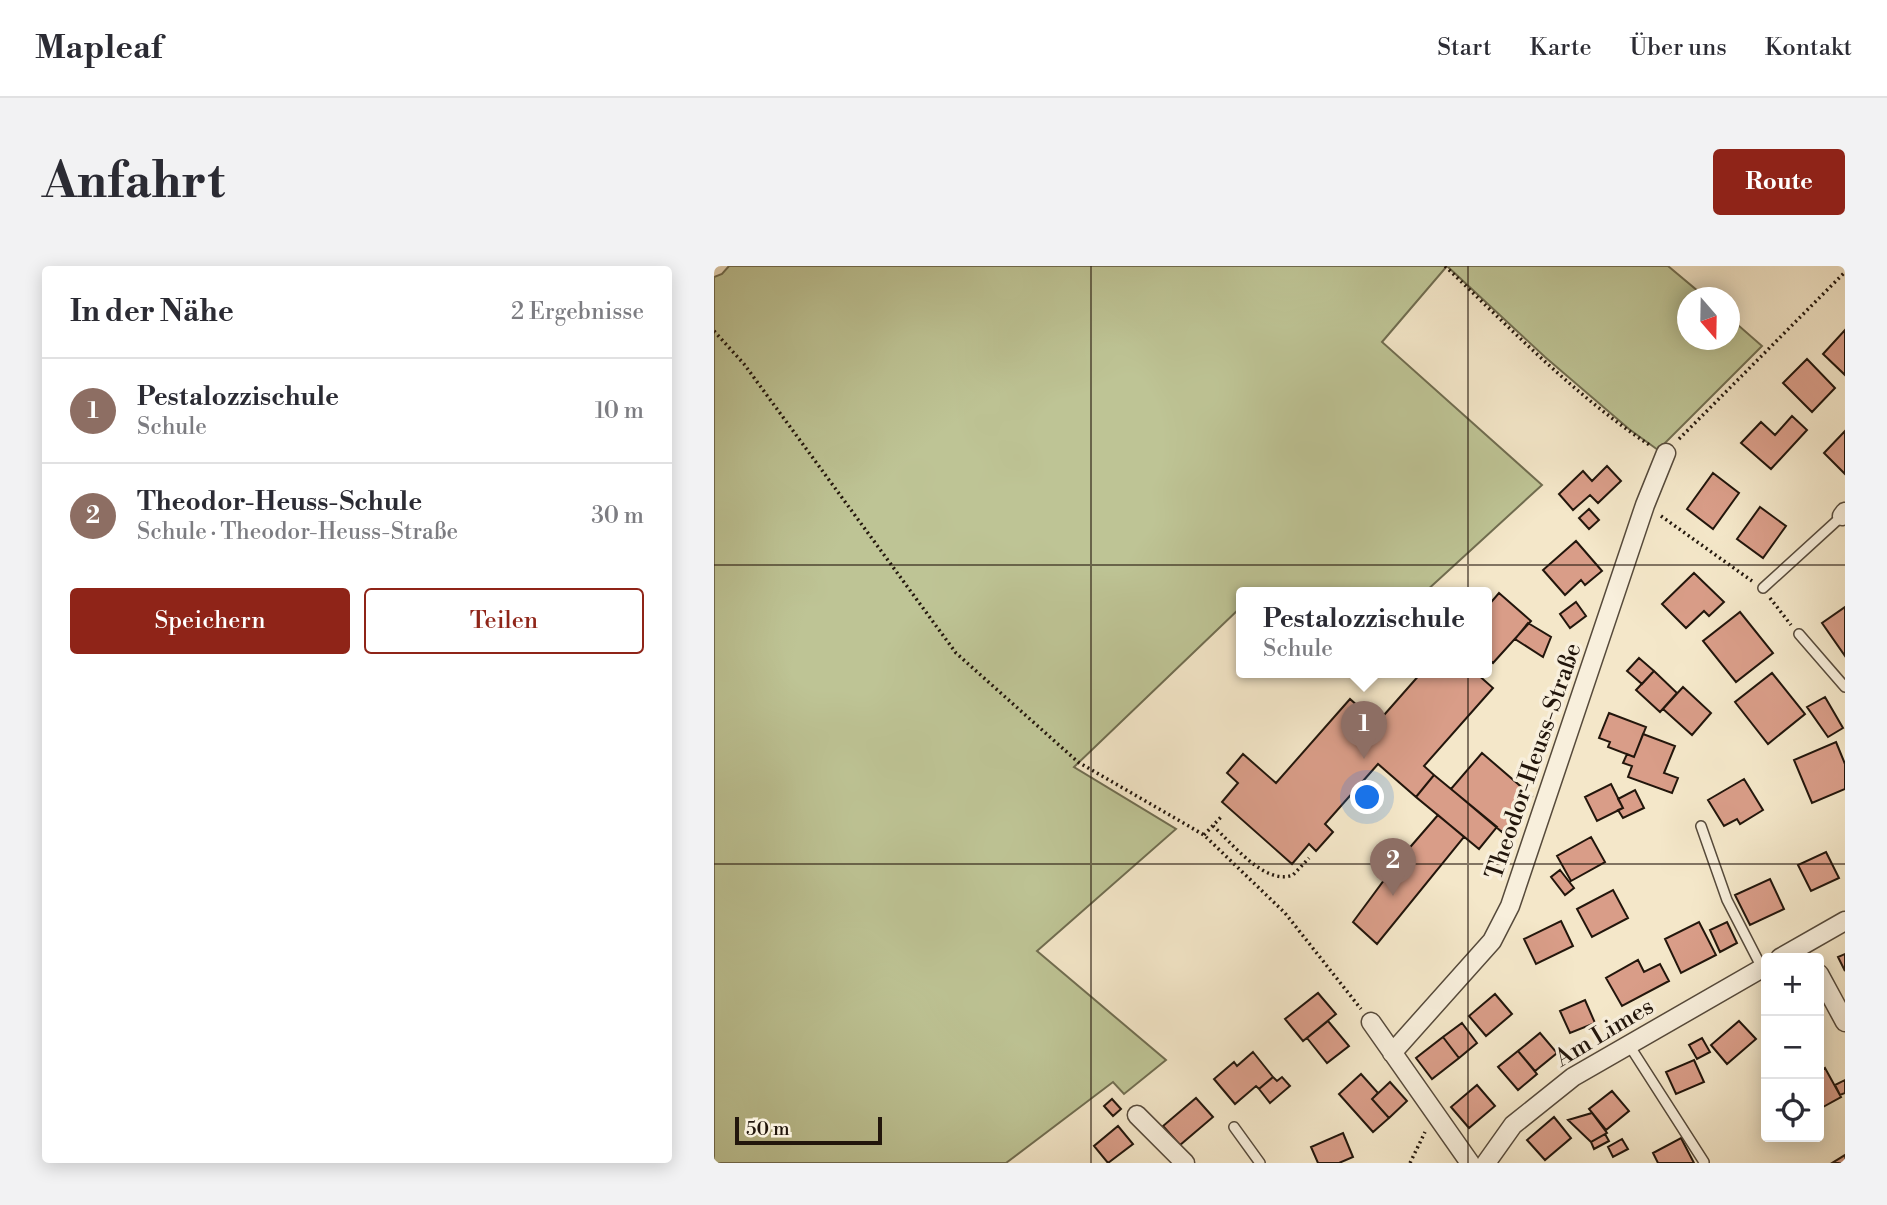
<!DOCTYPE html>
<html lang="de">
<meta charset="utf-8">
<style>
:root{--surface:#fff;--page:#f2f2f3;--text:#2b2b33;--muted:#7c7c81;--line:#e1e1e2;--accent:#8f2418}
body{margin:0;font-family:"Libre Bodoni",serif;background:var(--page);color:var(--text)}
.controls{position:absolute;right:21px;bottom:21px;display:grid;overflow:hidden;border-radius:7px;box-shadow:0 4px 18px #0003}
.controls button{width:63px;height:63px;display:grid;place-items:center;padding:0;border:0;border-bottom:2px solid var(--line);background:var(--surface);color:var(--text);font:35px sans-serif}
.compass{position:absolute;left:963px;top:21px;width:63px;height:63px;border-radius:50%;background:var(--surface);box-shadow:0 4px 18px #0003;rotate:160deg}
.scale{position:absolute;left:21px;bottom:18px;width:147px;box-sizing:border-box;padding-left:7px;border:4px solid #22160c;border-top:0;font-size:19px;line-height:24px;white-space:nowrap;color:#22160c;-webkit-text-stroke:5px #f8efdc;paint-order:stroke}
.you{position:absolute;left:654px;top:532px;width:24px;height:24px;margin:-18px;border:5px solid #fff;border-radius:50%;background:#1a73e8;box-shadow:0 0 0 10px #1a73e833}
.badge{display:grid;place-items:center;width:46px;height:46px;border-radius:50%;background:var(--accent);color:#fff;font-size:23px;font-weight:700}
.pin{position:absolute;translate:-50% -58px;filter:drop-shadow(0 2px 4px #0008)}
.pin::after{content:'';position:absolute;top:37px;width:24px;height:21px;background:inherit;clip-path:polygon(0 0,100% 0,50% 100%)}
.popup{position:absolute;left:522px;top:321px;width:256px;height:91px;box-sizing:border-box;display:grid;place-content:center;border-radius:7px;background:var(--surface);filter:drop-shadow(0 2px 5px #0005);font-size:23px;white-space:nowrap;color:var(--muted)}
.popup b{font-size:26px;color:var(--text)}
.popup::after{content:'';position:absolute;left:50%;top:100%;margin-left:-14px;border:14px solid transparent;border-top-color:var(--surface)}
.list{margin:0;padding:0;list-style:none}
h2{display:flex;justify-content:space-between;align-items:center;height:91px;margin:0;padding:0 28px;font-size:30px}
h2 small{font-size:23px;font-weight:400;color:var(--muted)}
.list li{display:grid;grid-template-columns:46px 1fr auto;gap:21px;align-items:center;box-sizing:border-box;height:105px;padding:0 28px;border-top:2px solid var(--line)}
.list b{display:block;font-size:26px;white-space:nowrap}
.list p{margin:0;font-size:23px;white-space:nowrap;color:var(--muted)}
.list em{font-size:23px;font-style:normal;color:var(--muted)}
.actions{display:flex;gap:14px;padding:21px 28px}
.actions a{flex:1;padding:16px 0;border:2px solid var(--accent);border-radius:7px;text-align:center;font-size:24px;color:var(--accent)}
.actions .main{background:var(--accent);color:#fff}
.icon{flex:none;width:38px;height:38px;fill:none;stroke:currentColor;stroke-width:2;stroke-linecap:round;stroke-linejoin:round}
.map{position:relative;flex:none;width:1131px;height:897px;overflow:hidden;border-radius:7px}
header{display:flex;align-items:center;gap:42px;box-sizing:border-box;height:98px;padding:0 35px;background:var(--surface);border-bottom:2px solid var(--line)}
header strong{font-size:33px}
nav{display:flex;gap:38px;margin-inline-start:auto;font-size:24px}
.intro{display:flex;align-items:center;justify-content:space-between;box-sizing:border-box;height:168px;padding:0 42px}
h1{margin:0;font-size:49px}
.button{padding:18px 32px;border-radius:7px;background:var(--accent);color:#fff;font-size:24px;font-weight:700}
main{display:flex;gap:42px;padding:0 42px}
aside{flex:1;background:var(--surface);border-radius:7px;box-shadow:0 4px 18px #0003}
.map>svg:first-child{display:block}
</style>
<header>
<strong>Mapleaf</strong>
<nav><a>Start</a><a>Karte</a><a>Über uns</a><a>Kontakt</a></nav>
</header>
<div class="intro"><h1>Anfahrt</h1><a class="button">Route</a></div>
<main>
<aside>
<h2>In der Nähe<small>2 Ergebnisse</small></h2>
<ul class="list">
<li><span class="badge" style="background:#8d6e63">1</span><div><b>Pestalozzischule</b><p>Schule</p></div><em>10 m</em></li>
<li><span class="badge" style="background:#8d6e63">2</span><div><b>Theodor-Heuss-Schule</b><p>Schule · Theodor-Heuss-Straße</p></div><em>30 m</em></li>
</ul>
<div class="actions"><a class="main">Speichern</a><a>Teilen</a></div>
</aside>
<div class="map">
<svg width="1131" height="897" viewBox="0 0 1131 897">
<rect width="100%" height="100%" fill="#f4e7c9"/>
<filter id="stains"><feTurbulence type="fractalNoise" baseFrequency=".00286" numOctaves="4"/><feColorMatrix values="0 0 0 0 .2 0 0 0 0 .09 0 0 0 0 .02 0 0 0 .5 -.17"/></filter>
<radialGradient id="worn" r=".72"><stop offset=".6" stop-color="#630" stop-opacity="0"/><stop offset="1" stop-color="#630" stop-opacity=".3"/></radialGradient>
<path fill="#bec495" stroke="#706d50" stroke-width="2" d="M 15,0 L 954,0 L 991,31 L 973,32 L 973,74 L 1015,74 L 1016,52 L 1048,80 L 944,184 L 915,163 L 831,91 L 733,0 L 668,76 L 828,219 L 710,327 L 528,327 L 527,341 L 360,501 L 462,563 L 323,685 L 452,794 L 410,828 L 399,816 L 292,897 L 0,897 L 0,11 L 8,8 Z"/>
<path fill="#d99d88" stroke="#22160c" stroke-width="2" d="M 1131,64 L 1131,109 L 1109,88 Z
M 1093,93 L 1121,122 L 1098,146 L 1069,117 Z
M 1078,150 L 1093,164 L 1057,203 L 1027,177 L 1047,156 L 1061,169 Z
M 1131,165 L 1131,208 L 1110,187 Z
M 893,200 L 907,215 L 884,237 L 876,229 L 859,244 L 845,228 L 869,205 L 878,215 Z
M 999,207 L 1025,227 L 999,263 L 973,243 Z
M 1046,241 L 1072,260 L 1049,292 L 1023,273 Z
M 875,243 L 885,254 L 875,263 L 865,252 Z
M 862,275 L 888,305 L 871,319 L 867,314 L 851,329 L 829,304 Z
M 980,307 L 1010,336 L 995,350 L 990,345 L 972,362 L 948,338 Z
M 785,327 L 817,355 L 779,397 L 772,391 L 772,342 Z
M 862,336 L 872,350 L 856,362 L 846,348 Z
M 1131,341 L 1131,390 L 1108,357 Z
M 1026,346 L 1059,387 L 1022,416 L 989,375 Z
M 814,357 L 837,371 L 829,391 L 801,373 Z
M 925,392 L 940,405 L 928,418 L 913,405 Z
M 940,405 L 963,427 L 946,446 L 922,424 Z
M 707,407 L 762,407 L 779,422 L 710,500 L 720,509 L 702,531 L 664,498 L 611,558 L 619,566 L 602,585 L 595,578 L 578,598 L 508,536 L 524,517 L 513,507 L 529,488 L 562,517 L 636,433 L 663,457 Z
M 1058,407 L 1091,448 L 1054,478 L 1021,436 Z
M 969,421 L 997,447 L 978,469 L 949,443 Z
M 1111,431 L 1129,462 L 1114,471 L 1093,441 Z
M 895,447 L 932,461 L 920,491 L 894,481 L 896,476 L 885,472 Z
M 929,468 L 961,480 L 950,507 L 964,512 L 958,527 L 914,511 L 918,500 L 909,497 L 913,488 L 920,491 Z
M 1122,476 L 1131,498 L 1131,523 L 1098,537 L 1080,494 Z
M 768,487 L 818,530 L 788,566 L 737,523 Z
M 720,509 L 783,561 L 765,583 L 702,531 Z
M 1030,513 L 1049,544 L 1026,558 L 1023,553 L 1010,560 L 994,534 Z
M 897,518 L 909,542 L 883,555 L 871,531 Z
M 921,524 L 930,542 L 909,552 L 904,544 L 909,542 L 904,533 Z
M 724,549 L 750,571 L 663,678 L 639,656 L 685,594 Z
M 877,571 L 891,596 L 857,615 L 843,590 Z
M 1112,586 L 1125,612 L 1097,625 L 1084,599 Z
M 846,604 L 860,622 L 851,629 L 837,611 Z
M 1056,613 L 1070,643 L 1036,659 L 1021,629 Z
M 899,624 L 914,652 L 878,671 L 863,643 Z
M 847,655 L 859,680 L 822,698 L 810,673 Z
M 985,656 L 1002,689 L 967,707 L 951,673 Z
M 1013,656 L 1023,677 L 1006,686 L 996,664 Z
M 1131,688 L 1131,705 L 1124,691 Z
M 924,694 L 930,706 L 946,698 L 955,715 L 908,740 L 892,712 Z
M 604,727 L 622,748 L 589,775 L 571,753 Z
M 781,728 L 798,748 L 772,770 L 755,750 Z
M 871,734 L 881,757 L 856,767 L 846,745 Z
M 614,755 L 635,780 L 613,797 L 593,772 Z
M 1025,755 L 1042,773 L 1013,798 L 997,779 Z
M 748,757 L 763,777 L 745,792 L 729,771 Z
M 826,767 L 843,787 L 821,805 L 804,785 Z
M 729,771 L 745,792 L 718,813 L 702,792 Z
M 988,772 L 996,786 L 983,793 L 975,779 Z
M 804,785 L 823,808 L 804,824 L 784,801 Z
M 539,786 L 559,811 L 545,823 L 542,820 L 521,838 L 500,813 L 520,796 L 523,800 Z
M 980,794 L 990,816 L 962,828 L 952,806 Z
M 1111,802 L 1127,831 L 1109,841 L 1105,834 L 1105,806 Z
M 647,808 L 664,827 L 658,833 L 675,852 L 659,866 L 625,828 Z
M 559,811 L 563,815 L 568,811 L 576,820 L 556,837 L 545,823 Z
M 1131,814 L 1131,827 L 1126,829 L 1121,819 Z
M 676,816 L 693,835 L 675,852 L 658,833 Z
M 763,819 L 781,840 L 755,862 L 737,841 Z
M 898,825 L 915,845 L 892,864 L 875,843 Z
M 482,832 L 499,851 L 466,879 L 449,860 Z
M 398,833 L 407,843 L 399,850 L 390,840 Z
M 878,847 L 893,867 L 877,876 L 854,854 Z
M 840,851 L 857,872 L 831,894 L 813,874 Z
M 404,860 L 419,878 L 394,897 L 380,880 Z
M 629,867 L 639,891 L 625,897 L 604,897 L 597,881 Z
M 891,868 L 895,875 L 880,883 L 877,876 Z
M 967,872 L 980,897 L 944,897 L 939,887 Z
M 908,873 L 914,883 L 899,891 L 894,881 Z
M 1131,889 L 1131,897 L 1118,897 Z"/>
<g fill="none" stroke-linecap="round" stroke-linejoin="round">
<g stroke="#564a3b" stroke-width="12">
<path id="lane" d="M 1049,322 L 1128,250
M 1085,368 L 1131,421
M 987,560 L 1013,634 L 1048,702
M 915,779 L 990,896
M 520,861 L 546,897"/>
</g>
<g stroke="#564a3b" stroke-width="21">
<path id="street" d="M 1128,250 L 1131,246
M 1066,692 L 1131,655
M 1105,708 L 1131,756
M 657,756 L 756,897
M 678,787 L 778,675 L 796,640 L 931,239 L 952,187
M 423,849 L 471,897
M 772,897 L 799,859 L 859,811 L 1052,700"/>
</g>
<path stroke="#22160c" stroke-width="3.5" stroke-dasharray="2 3.5" stroke-linecap="butt" d="M 731,0 C 796,62 861,130 937,180
M 0,65 L 30,98 L 242,387 L 364,496 L 490,569 L 571,647 L 647,743
M 965,173 L 1131,6
M 947,250 L 1038,315
M 1056,332 L 1077,359
M 499,560 C 518,577 551,620 579,609 L 595,592
M 490,569 L 508,550
M 696,897 L 711,866"/>
<use href="#lane" stroke="#f8efdc" stroke-width="9"/>
<use href="#street" stroke="#f8efdc" stroke-width="18"/>
</g>
<path fill="none" stroke="#22160c" stroke-width="2" stroke-opacity="0.55" d="M 377,0 L 377,897M 754,0 L 754,897M 0,299 L 1131,299M 0,598 L 1131,598"/>
<g text-anchor="middle" stroke-width="7" stroke-linejoin="round" paint-order="stroke">
<g font-size="24" fill="#22160c" stroke="#f8efdc">
<text transform="translate(819 495) rotate(-71)" y="8">Theodor-Heuss-Straße</text>
<text transform="translate(890 766) rotate(-31)" y="8">Am Limes</text>
</g>
</g>
<rect width="100%" height="100%" filter="url(#stains)"/>
<rect width="100%" height="100%" fill="url(#worn)"/>
</svg>
<div class="controls">
<button>+</button>
<button>−</button>
<button><svg class="icon" aria-label="locate" viewBox="0 0 24 24"><circle cx="12" cy="12" r="6"/><path d="M12 2v4M12 18v4M2 12h4M18 12h4"/></svg></button>
</div>
<svg class="compass" viewBox="-18 -18 36 36"><path d="M0-13l5 13h-10z" fill="#e53935"/><path d="M0 13l5-13h-10z" fill="#7c7c81"/></svg>
<div class="scale">50 m</div>
<div class="you"></div>
<div class="pin badge" style="left:650px;top:493px;background:#8d6e63">1</div>
<div class="popup"><b>Pestalozzischule</b>Schule</div>
<div class="pin badge" style="left:679px;top:630px;background:#8d6e63">2</div>
</div>
</main>
